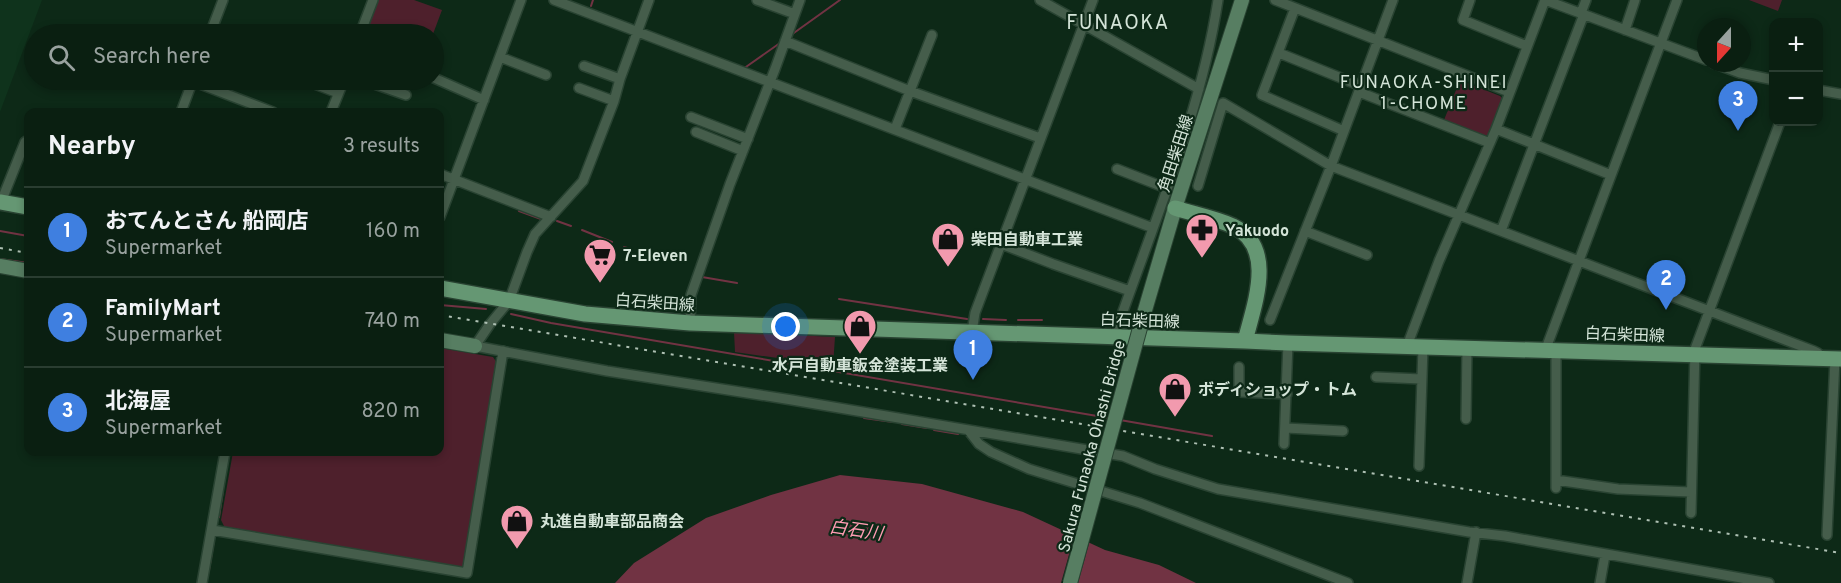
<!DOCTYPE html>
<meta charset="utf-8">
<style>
:root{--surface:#0a1f11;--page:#182c1f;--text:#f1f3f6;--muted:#99a29f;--line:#2a3d31;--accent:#2563eb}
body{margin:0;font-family:Overpass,"Noto Sans JP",sans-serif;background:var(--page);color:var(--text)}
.controls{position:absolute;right:18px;top:18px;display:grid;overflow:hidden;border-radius:12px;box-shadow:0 3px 9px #0003}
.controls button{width:54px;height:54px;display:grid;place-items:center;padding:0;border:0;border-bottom:2px solid var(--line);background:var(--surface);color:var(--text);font:30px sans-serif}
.compass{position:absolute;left:1697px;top:18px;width:54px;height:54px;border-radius:50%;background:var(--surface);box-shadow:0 3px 9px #0003;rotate:201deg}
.you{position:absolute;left:786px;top:327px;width:21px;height:21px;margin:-15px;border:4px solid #fff;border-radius:50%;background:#1a73e8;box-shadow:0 0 0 9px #1a73e833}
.badge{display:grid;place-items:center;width:39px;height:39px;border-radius:50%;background:var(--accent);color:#fff;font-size:20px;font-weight:700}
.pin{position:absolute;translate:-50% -50px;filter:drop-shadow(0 2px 3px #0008)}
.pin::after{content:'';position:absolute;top:32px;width:21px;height:18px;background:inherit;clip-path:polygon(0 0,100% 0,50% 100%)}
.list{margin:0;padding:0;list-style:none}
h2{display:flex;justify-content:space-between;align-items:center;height:78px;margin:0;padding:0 24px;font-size:26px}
h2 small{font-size:20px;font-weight:400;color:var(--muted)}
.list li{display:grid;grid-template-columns:39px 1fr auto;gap:18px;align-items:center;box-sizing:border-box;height:90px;padding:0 24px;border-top:2px solid var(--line)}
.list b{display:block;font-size:22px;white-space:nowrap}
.list p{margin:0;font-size:20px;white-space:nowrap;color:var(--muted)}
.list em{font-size:20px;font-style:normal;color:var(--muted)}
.icon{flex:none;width:33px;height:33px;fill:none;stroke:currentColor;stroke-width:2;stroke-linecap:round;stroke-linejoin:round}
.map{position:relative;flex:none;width:1841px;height:583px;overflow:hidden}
.search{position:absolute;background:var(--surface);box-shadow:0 3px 9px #0003;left:24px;top:24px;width:420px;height:66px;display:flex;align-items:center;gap:15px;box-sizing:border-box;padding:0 21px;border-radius:33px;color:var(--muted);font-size:22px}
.panel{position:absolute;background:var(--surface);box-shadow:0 3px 9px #0003;left:24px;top:108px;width:420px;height:348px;border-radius:12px}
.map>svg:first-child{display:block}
</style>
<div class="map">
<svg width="1841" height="583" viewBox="0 0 1841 583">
<rect width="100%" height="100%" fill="#0d2917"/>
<path fill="#0f331c" d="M 0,0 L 42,0 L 0,112 Z"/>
<path fill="#4e202c" d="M 378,0 L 414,0 L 442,10 L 433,34 L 384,34 L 368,28 Z
M 1749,0 L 1782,0 L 1778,11 Z
M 1460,80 L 1500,96 L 1503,99 L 1489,135 L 1483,136 L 1444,120 Z
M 734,332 L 835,337 L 833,366 L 735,352 Z
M 440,348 L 493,357 L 497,363 L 464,569 L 225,528 L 221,520 L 233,452 L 440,452 Z"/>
<path fill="#713343" d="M 840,475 L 922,484 L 1023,512 L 1105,550 L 1159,565 L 1196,583 L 615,583 L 634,563 L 706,518 L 771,495 Z"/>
<path fill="#0d2917" d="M 1075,533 L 1090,540 L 1078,583 L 1061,583 Z"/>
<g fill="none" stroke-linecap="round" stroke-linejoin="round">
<path stroke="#713343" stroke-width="2" d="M 591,6 L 593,0
M 791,35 L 840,0
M 743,69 L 780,43
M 519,211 L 541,219
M 557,221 L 571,226
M 582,230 L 612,242
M 0,231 L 28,236
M 624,247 L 631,249
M 0,259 L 28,263
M 702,277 L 737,283
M 839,299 L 967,319
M 440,305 L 486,309
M 511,314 L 551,323 L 1109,418
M 983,319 L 1006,320
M 1018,320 L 1042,320
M 864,418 L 893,422
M 1120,420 L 1212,436
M 902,424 L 927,428
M 934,430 L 958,434
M 219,517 L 223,490
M 209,570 L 214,540"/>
<g stroke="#294332" stroke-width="12">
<path id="street" d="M 554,0 L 1153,228
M 649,0 L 620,79 L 614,101 L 583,181 L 535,234 L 527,252 L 509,301 L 490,324 L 475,346 L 607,371 L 792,400 L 1123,456 L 1155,469 L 1218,489 L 1469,532 L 1505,536 L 1769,583
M 757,0 L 795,14
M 1040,0 L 1199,89
M 1275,0 L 1509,92
M 1470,0 L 1463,20 L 1527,46
M 1545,0 L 1706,60
M 1295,8 L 1262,95 L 1344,131
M 1581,13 L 1586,0
M 1625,30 L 1635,0
M 210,34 L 223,0
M 360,34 L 373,0
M 785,41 L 910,91 L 1040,138
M 1279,53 L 1361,86
M 500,57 L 546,75
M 1713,63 L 1740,73 L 1774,80
M 584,66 L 620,79
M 434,78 L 484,100
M 304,80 L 338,93
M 363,80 L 406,95
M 192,81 L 273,112
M 579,88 L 614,101
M 1818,90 L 1841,94
M 1359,92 L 1490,143
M 181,112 L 193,80
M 331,112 L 344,80
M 691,117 L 748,139
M 895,129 L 932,35
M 1496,129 L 1611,175
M 696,132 L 743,151
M 1117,169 L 1166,188
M 440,174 L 551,217
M 1198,186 L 1223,103 L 1331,166 L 1814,351 L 1818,353 L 1819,359
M 1,202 L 25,142 L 28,140
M 440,217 L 521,0
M 1305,231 L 1367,255
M 1501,231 L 1584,14
M 1001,244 L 1053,264 L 1130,291
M 1270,320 L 1331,166 L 1393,0
M 690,323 L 691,295 L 730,184 L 775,69 L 800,0
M 972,332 L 975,313 L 1093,0
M 1114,337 C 1152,226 1200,117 1218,0
M 1407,346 L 1439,261 L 1496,129 L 1545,0
M 1547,350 L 1548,343 L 1677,0
M 1239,367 L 1239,392 L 1287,394
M 1376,377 L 1421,379
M 1466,419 L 1467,348
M 1286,428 L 1343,431
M 969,431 L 979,444 L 991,452 L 1029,469 L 1140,503 L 1348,583
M 1284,444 L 1288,343
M 1419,466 L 1423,347
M 1556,480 L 1618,489 L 1691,492
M 1556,488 L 1556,350
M 1691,513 L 1695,349 L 1780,122
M 212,530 L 467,573 L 503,351
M 1827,535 L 1835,359
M 202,583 L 225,452
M 1467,583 L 1476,532
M 1600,583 L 1605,555"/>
</g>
<g stroke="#294332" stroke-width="16">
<path id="secondary" d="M 0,266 L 28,271
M 1143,317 L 1175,208 L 1242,0
M 440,340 L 475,346"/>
</g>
<g stroke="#294332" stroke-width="18">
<path id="primary" d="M 0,202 L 28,207
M 1175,208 C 1194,214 1215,218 1233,226 C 1277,247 1254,305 1245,341
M 440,288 L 585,314 L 690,323 L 1245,341 L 1288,343 L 1841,359"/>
</g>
<use href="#street" stroke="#455d4b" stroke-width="9"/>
<use href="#secondary" stroke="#577e62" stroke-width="14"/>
<use href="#primary" stroke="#659773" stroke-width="15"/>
<path stroke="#aec0b3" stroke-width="2" stroke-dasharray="3 6" stroke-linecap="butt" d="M 0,248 L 28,253
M 440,315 L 1841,553"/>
<g stroke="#294332" stroke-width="16" stroke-linecap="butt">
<path id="secondary-bridge" d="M 1070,583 L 1143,317"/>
</g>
<use href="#secondary-bridge" stroke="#577e62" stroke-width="14"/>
</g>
<defs>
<g id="pharmacy-pin" transform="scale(1.725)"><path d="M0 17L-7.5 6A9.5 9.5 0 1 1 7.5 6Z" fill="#f29aae" stroke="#0d2917"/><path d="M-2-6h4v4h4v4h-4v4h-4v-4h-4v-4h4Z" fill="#111"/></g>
<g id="shop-pin" transform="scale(1.725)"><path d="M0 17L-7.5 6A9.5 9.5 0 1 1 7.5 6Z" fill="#f29aae" stroke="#0d2917"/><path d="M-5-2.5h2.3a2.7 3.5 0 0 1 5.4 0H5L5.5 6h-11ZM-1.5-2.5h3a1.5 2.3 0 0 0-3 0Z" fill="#111"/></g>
<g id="supermarket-pin" transform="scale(1.725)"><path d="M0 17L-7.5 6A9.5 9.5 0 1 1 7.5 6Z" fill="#f29aae" stroke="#0d2917"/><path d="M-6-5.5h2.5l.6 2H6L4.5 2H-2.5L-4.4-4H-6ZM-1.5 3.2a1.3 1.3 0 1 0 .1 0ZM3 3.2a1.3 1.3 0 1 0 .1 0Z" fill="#111"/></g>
</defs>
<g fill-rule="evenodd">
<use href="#pharmacy-pin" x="1202" y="230"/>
<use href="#shop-pin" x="948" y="239"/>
<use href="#supermarket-pin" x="600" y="255"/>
<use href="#shop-pin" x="860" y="326"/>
<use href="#shop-pin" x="1175" y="389"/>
<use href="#shop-pin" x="517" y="521"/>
</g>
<g text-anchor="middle" stroke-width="4.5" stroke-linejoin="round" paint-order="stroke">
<g font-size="16" fill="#d4e4d8" stroke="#0d2917">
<text transform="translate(1175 153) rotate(-72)" y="6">角田柴田線</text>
<text transform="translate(655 302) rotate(4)" y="6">白石柴田線</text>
<text transform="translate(1140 320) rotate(2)" y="6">白石柴田線</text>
<text transform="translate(1625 334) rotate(2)" y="6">白石柴田線</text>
<text transform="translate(1091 446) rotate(-75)" y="6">Sakura Funaoka Ohashi Bridge</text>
</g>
<g font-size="16" font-weight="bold" fill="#d4e4d8" stroke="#0d2917" text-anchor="start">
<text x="1225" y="236">Yakuodo</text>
<text x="971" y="245">柴田自動車工業</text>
<text x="623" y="261">7-Eleven</text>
<text x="860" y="371" text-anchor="middle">水戸自動車鈑金塗装工業</text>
<text x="1198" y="395">ボディショップ・トム</text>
<text x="540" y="527">丸進自動車部品商会</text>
</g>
<g font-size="18" letter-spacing="1.5" fill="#d4e4d8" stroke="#0d2917">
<text x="1424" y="88">FUNAOKA-SHINEI<tspan x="1424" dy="21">1-CHOME</tspan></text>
</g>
<g font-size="18" font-style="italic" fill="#ff9cb3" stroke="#0d2917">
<text transform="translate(856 530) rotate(8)" y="6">白石川</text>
</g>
<g font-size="20" letter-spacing="1.5" fill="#d4e4d8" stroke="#0d2917">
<text x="1118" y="29">FUNAOKA</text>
</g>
</g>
</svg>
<div class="controls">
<button>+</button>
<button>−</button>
</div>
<svg class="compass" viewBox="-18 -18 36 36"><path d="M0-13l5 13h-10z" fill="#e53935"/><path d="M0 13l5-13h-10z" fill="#99a29f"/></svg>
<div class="you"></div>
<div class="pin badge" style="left:973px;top:380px;background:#3f7fe0">1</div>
<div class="pin badge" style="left:1666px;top:310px;background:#3f7fe0">2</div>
<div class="pin badge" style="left:1738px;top:131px;background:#3f7fe0">3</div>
<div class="search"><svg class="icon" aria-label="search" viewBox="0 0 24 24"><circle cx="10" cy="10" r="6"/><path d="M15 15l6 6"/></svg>Search here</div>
<section class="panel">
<h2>Nearby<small>3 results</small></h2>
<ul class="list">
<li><span class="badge" style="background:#3f7fe0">1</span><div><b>おてんとさん 船岡店</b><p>Supermarket</p></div><em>160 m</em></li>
<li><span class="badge" style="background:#3f7fe0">2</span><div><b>FamilyMart</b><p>Supermarket</p></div><em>740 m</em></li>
<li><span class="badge" style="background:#3f7fe0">3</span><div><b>北海屋</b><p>Supermarket</p></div><em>820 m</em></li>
</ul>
</section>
</div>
